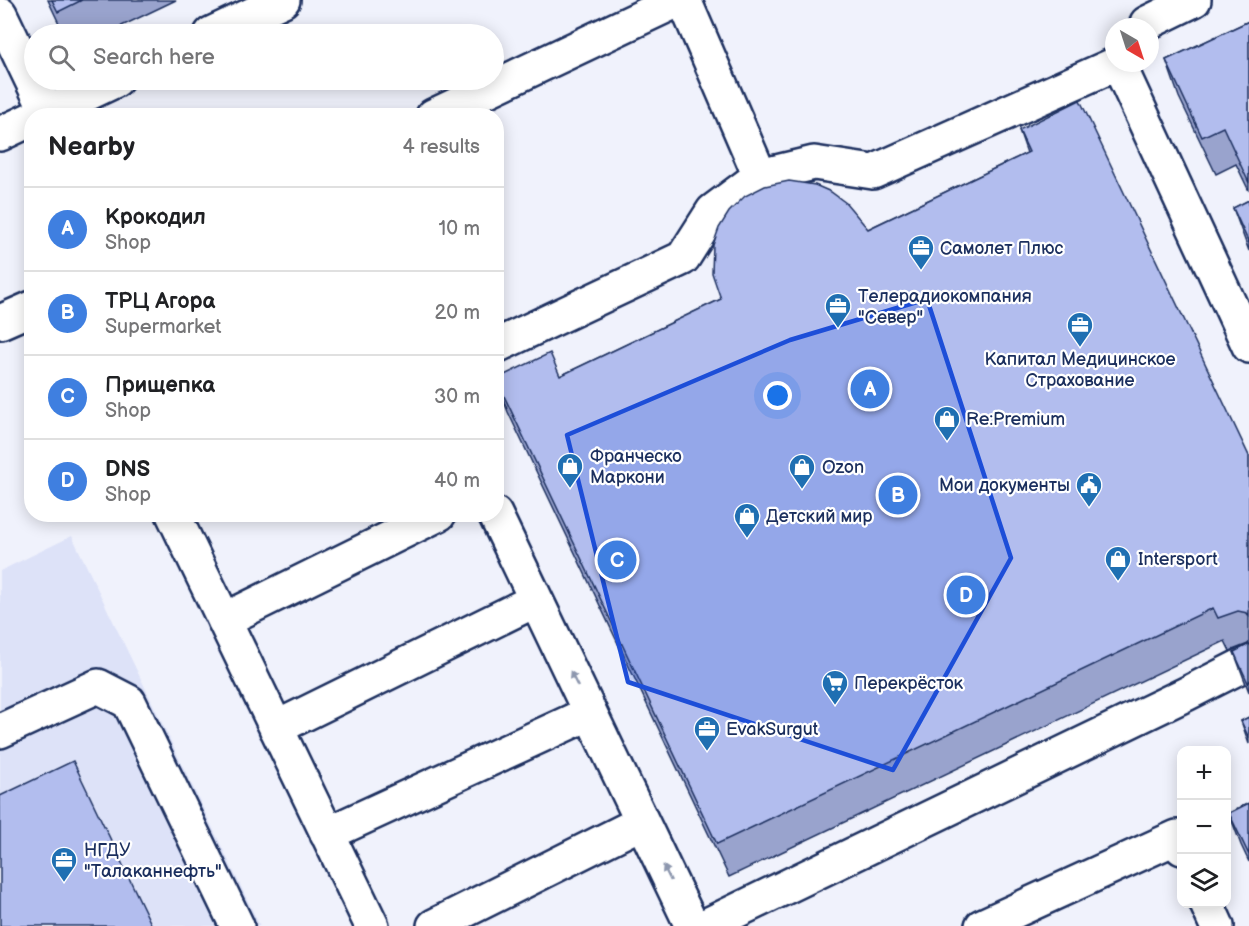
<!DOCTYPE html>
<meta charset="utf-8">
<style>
:root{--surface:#fff;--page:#f6f6f6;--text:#202124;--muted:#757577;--line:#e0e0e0;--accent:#1f6fb2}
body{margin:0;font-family:"Balsamiq Sans",sans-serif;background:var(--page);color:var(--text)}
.controls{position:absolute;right:18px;bottom:18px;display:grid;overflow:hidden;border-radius:12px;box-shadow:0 3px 15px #0003}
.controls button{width:54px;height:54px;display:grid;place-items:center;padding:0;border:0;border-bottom:2px solid var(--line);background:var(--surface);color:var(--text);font:30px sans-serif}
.compass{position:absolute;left:1105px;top:18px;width:54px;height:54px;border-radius:50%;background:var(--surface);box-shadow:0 3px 15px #0003;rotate:141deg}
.you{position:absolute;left:778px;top:396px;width:21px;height:21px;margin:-15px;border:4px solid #fff;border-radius:50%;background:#1a73e8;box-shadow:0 0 0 9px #1a73e833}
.badge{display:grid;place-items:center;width:39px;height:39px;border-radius:50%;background:var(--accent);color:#fff;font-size:20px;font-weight:700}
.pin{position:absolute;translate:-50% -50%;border:3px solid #fff;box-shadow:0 2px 6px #0006}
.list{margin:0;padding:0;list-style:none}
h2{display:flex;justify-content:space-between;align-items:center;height:78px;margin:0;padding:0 24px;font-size:26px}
h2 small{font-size:20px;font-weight:400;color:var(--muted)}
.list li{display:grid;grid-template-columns:39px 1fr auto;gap:18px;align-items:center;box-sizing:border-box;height:84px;padding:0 24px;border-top:2px solid var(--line)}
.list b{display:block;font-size:22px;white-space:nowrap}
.list p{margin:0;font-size:20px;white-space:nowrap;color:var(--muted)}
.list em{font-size:20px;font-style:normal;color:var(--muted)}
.icon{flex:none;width:33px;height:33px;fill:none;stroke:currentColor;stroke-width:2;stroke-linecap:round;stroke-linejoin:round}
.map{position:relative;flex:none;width:1249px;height:926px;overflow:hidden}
.search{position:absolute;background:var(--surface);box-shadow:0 3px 15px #0003;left:24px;top:24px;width:480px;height:66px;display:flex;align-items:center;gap:15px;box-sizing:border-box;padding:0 21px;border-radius:33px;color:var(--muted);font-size:22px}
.panel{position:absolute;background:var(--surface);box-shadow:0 3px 15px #0003;left:24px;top:108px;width:480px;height:414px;border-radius:24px}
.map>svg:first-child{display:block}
</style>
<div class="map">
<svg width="1249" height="926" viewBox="0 0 1249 926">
<rect width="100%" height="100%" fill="#f0f2fc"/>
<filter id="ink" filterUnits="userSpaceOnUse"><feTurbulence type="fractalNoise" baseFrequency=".0167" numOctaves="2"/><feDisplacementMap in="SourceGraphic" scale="12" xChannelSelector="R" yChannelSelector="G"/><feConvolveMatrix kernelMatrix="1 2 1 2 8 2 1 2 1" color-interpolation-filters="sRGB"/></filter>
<g filter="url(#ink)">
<path fill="#dde2f8" d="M 72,536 L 260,926 L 0,926 L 0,571 Z"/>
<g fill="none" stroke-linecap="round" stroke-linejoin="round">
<g stroke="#1b2f5e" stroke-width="38">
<path id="minor" d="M 684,0 L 760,176
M 0,14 L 47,112
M 1147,23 L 1194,0
M 211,34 L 283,0
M 1118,63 L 1249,346
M 40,116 L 116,80
M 0,134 L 32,119
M 496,346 L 683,258 L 713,211 L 760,176 L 814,163 L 873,172 L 1118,63
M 173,514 L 372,926
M 495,514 L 692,926
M 224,620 L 439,514
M 276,728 L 536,600
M 0,731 L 98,686 L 129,702 L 237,926
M 327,834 L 590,713
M 1207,904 L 1217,926
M 434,926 L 642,822
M 705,926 L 1186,694 L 1249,662
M 982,926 L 1177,837 L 1182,848"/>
</g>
<g stroke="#1b2f5e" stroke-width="38">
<path id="major" d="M 433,116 L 678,0
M 0,322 L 32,308"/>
</g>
<use href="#minor" stroke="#fff" stroke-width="33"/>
<use href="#major" stroke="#fff" stroke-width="33"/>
</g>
<path fill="#99a3cd" stroke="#1b2f5e" stroke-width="1.5" d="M 48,0 L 176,0 L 105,34 L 64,34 Z
M 1249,21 L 1249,191 L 1236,164 L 1216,174 L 1179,97 L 1166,60 Z
M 1019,130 L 1249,456 L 1249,692 L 1234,652 L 1248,644 L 1230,651 L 1225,641 L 729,877 L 508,412 L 496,380 L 560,376 L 1027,153 Z
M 1249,200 L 1249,251 L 1233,208 Z
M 1249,717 L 1249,744 L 1241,721 Z
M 1249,803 L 1249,862 L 1241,845 L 1229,813 Z"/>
<path fill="#b2bdee" stroke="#1b2f5e" stroke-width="1.5" d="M 52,0 L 82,0 L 58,12 Z
M 1249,21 L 1249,183 L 1223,127 L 1202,137 L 1166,60 Z
M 1080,100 L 1249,456 L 1249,616 L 1247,613 L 1238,611 L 1218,618 L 1213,608 L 717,844 L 496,379 L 550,353 L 560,376 L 721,299 L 712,273 L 713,245 L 719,228 L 729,212 L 745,196 L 765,186 L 789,181 L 815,185 L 831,192 L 846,203 L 868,229 L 1029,152 L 1019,130 Z
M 1249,200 L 1249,243 L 1233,208 Z
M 1249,643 L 1249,685 L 1234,652 L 1246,646 Z
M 1249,717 L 1249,738 L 1241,721 Z
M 73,761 L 152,926 L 0,926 L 0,796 Z
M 1249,803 L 1249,855 L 1229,813 Z"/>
<defs><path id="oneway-solid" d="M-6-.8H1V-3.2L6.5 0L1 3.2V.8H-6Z" transform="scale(1.5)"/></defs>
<g fill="#8d97ae">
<use href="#oneway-solid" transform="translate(574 679) rotate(-116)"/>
<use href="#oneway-solid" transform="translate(667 873) rotate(-116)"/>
</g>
</g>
<path fill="#1d4ed8" fill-opacity="0.2" stroke="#1d4ed8" stroke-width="4.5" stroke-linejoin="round" d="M 927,299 L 1011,558 L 893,770 L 628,682 L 567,435 L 790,340 Z"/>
<defs>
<g id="office-pin" transform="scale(1.35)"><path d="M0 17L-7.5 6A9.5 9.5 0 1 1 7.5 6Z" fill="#1f6fb2" stroke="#fff"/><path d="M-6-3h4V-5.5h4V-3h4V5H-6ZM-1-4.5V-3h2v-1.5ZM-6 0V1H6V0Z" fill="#fff"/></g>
<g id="shop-pin" transform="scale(1.35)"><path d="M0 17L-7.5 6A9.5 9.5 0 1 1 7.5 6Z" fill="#1f6fb2" stroke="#fff"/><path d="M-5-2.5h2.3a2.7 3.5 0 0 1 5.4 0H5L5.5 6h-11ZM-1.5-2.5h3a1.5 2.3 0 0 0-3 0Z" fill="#fff"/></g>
<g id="civic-pin" transform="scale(1.35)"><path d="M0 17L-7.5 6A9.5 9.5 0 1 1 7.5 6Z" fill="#1f6fb2" stroke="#fff"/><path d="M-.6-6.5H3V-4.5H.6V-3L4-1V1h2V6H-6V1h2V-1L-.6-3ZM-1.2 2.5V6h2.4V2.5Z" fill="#fff"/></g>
<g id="supermarket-pin" transform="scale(1.35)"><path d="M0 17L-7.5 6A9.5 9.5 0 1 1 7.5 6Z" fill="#1f6fb2" stroke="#fff"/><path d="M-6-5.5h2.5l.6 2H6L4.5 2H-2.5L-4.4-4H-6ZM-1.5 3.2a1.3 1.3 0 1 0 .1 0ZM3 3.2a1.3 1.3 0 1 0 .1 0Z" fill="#fff"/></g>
</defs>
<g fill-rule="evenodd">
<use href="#office-pin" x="921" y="248"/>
<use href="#office-pin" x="838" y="306"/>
<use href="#office-pin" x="1080" y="325"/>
<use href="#shop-pin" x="947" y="419"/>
<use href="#shop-pin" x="570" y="466"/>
<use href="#shop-pin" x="802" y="467"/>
<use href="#civic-pin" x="1089" y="485"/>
<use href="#shop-pin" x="747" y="516"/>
<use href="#shop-pin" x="1118" y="559"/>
<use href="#supermarket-pin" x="835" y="683"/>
<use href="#office-pin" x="707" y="729"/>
<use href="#office-pin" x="64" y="860"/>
</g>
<g text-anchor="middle" stroke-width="4.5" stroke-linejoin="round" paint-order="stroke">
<g font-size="18" fill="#1b2f5e" stroke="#fff" text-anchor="start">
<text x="940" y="254">Самолет Плюс</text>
<text x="858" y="302">Телерадиокомпания<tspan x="858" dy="21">"Север"</tspan></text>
<text x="1080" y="365" text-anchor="middle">Капитал Медицинское<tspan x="1080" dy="21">Страхование</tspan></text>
<text x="966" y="425">Re:Premium</text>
<text x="590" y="462">Франческо<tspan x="590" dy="21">Маркони</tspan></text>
<text x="822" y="473">Ozon</text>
<text x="1070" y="491" text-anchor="end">Мои документы</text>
<text x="766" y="522">Детский мир</text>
<text x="1138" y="565">Intersport</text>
<text x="854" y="689">Перекрёсток</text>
<text x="726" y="735">EvakSurgut</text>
<text x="84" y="856">НГДУ<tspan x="84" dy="21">"Талаканнефть"</tspan></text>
</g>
</g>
</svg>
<div class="controls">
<button>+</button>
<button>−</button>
<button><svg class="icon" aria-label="layers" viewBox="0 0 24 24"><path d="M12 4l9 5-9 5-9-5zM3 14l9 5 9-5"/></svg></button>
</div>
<svg class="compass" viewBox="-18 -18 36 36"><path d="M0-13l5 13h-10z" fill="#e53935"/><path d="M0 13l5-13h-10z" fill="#757577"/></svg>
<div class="you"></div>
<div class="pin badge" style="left:870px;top:389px;background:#3f7fe0">A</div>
<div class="pin badge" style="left:898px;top:495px;background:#3f7fe0">B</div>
<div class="pin badge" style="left:617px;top:560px;background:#3f7fe0">C</div>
<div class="pin badge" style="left:966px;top:595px;background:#3f7fe0">D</div>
<div class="search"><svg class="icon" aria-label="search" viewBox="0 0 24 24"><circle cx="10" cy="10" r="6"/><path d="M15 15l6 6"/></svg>Search here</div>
<section class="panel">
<h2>Nearby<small>4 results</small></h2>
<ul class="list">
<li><span class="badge" style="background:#3f7fe0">A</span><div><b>Крокодил</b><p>Shop</p></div><em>10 m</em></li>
<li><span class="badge" style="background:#3f7fe0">B</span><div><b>ТРЦ Агора</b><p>Supermarket</p></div><em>20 m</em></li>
<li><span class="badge" style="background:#3f7fe0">C</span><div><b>Прищепка</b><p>Shop</p></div><em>30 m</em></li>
<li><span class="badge" style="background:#3f7fe0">D</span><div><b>DNS</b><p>Shop</p></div><em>40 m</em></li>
</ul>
</section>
</div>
